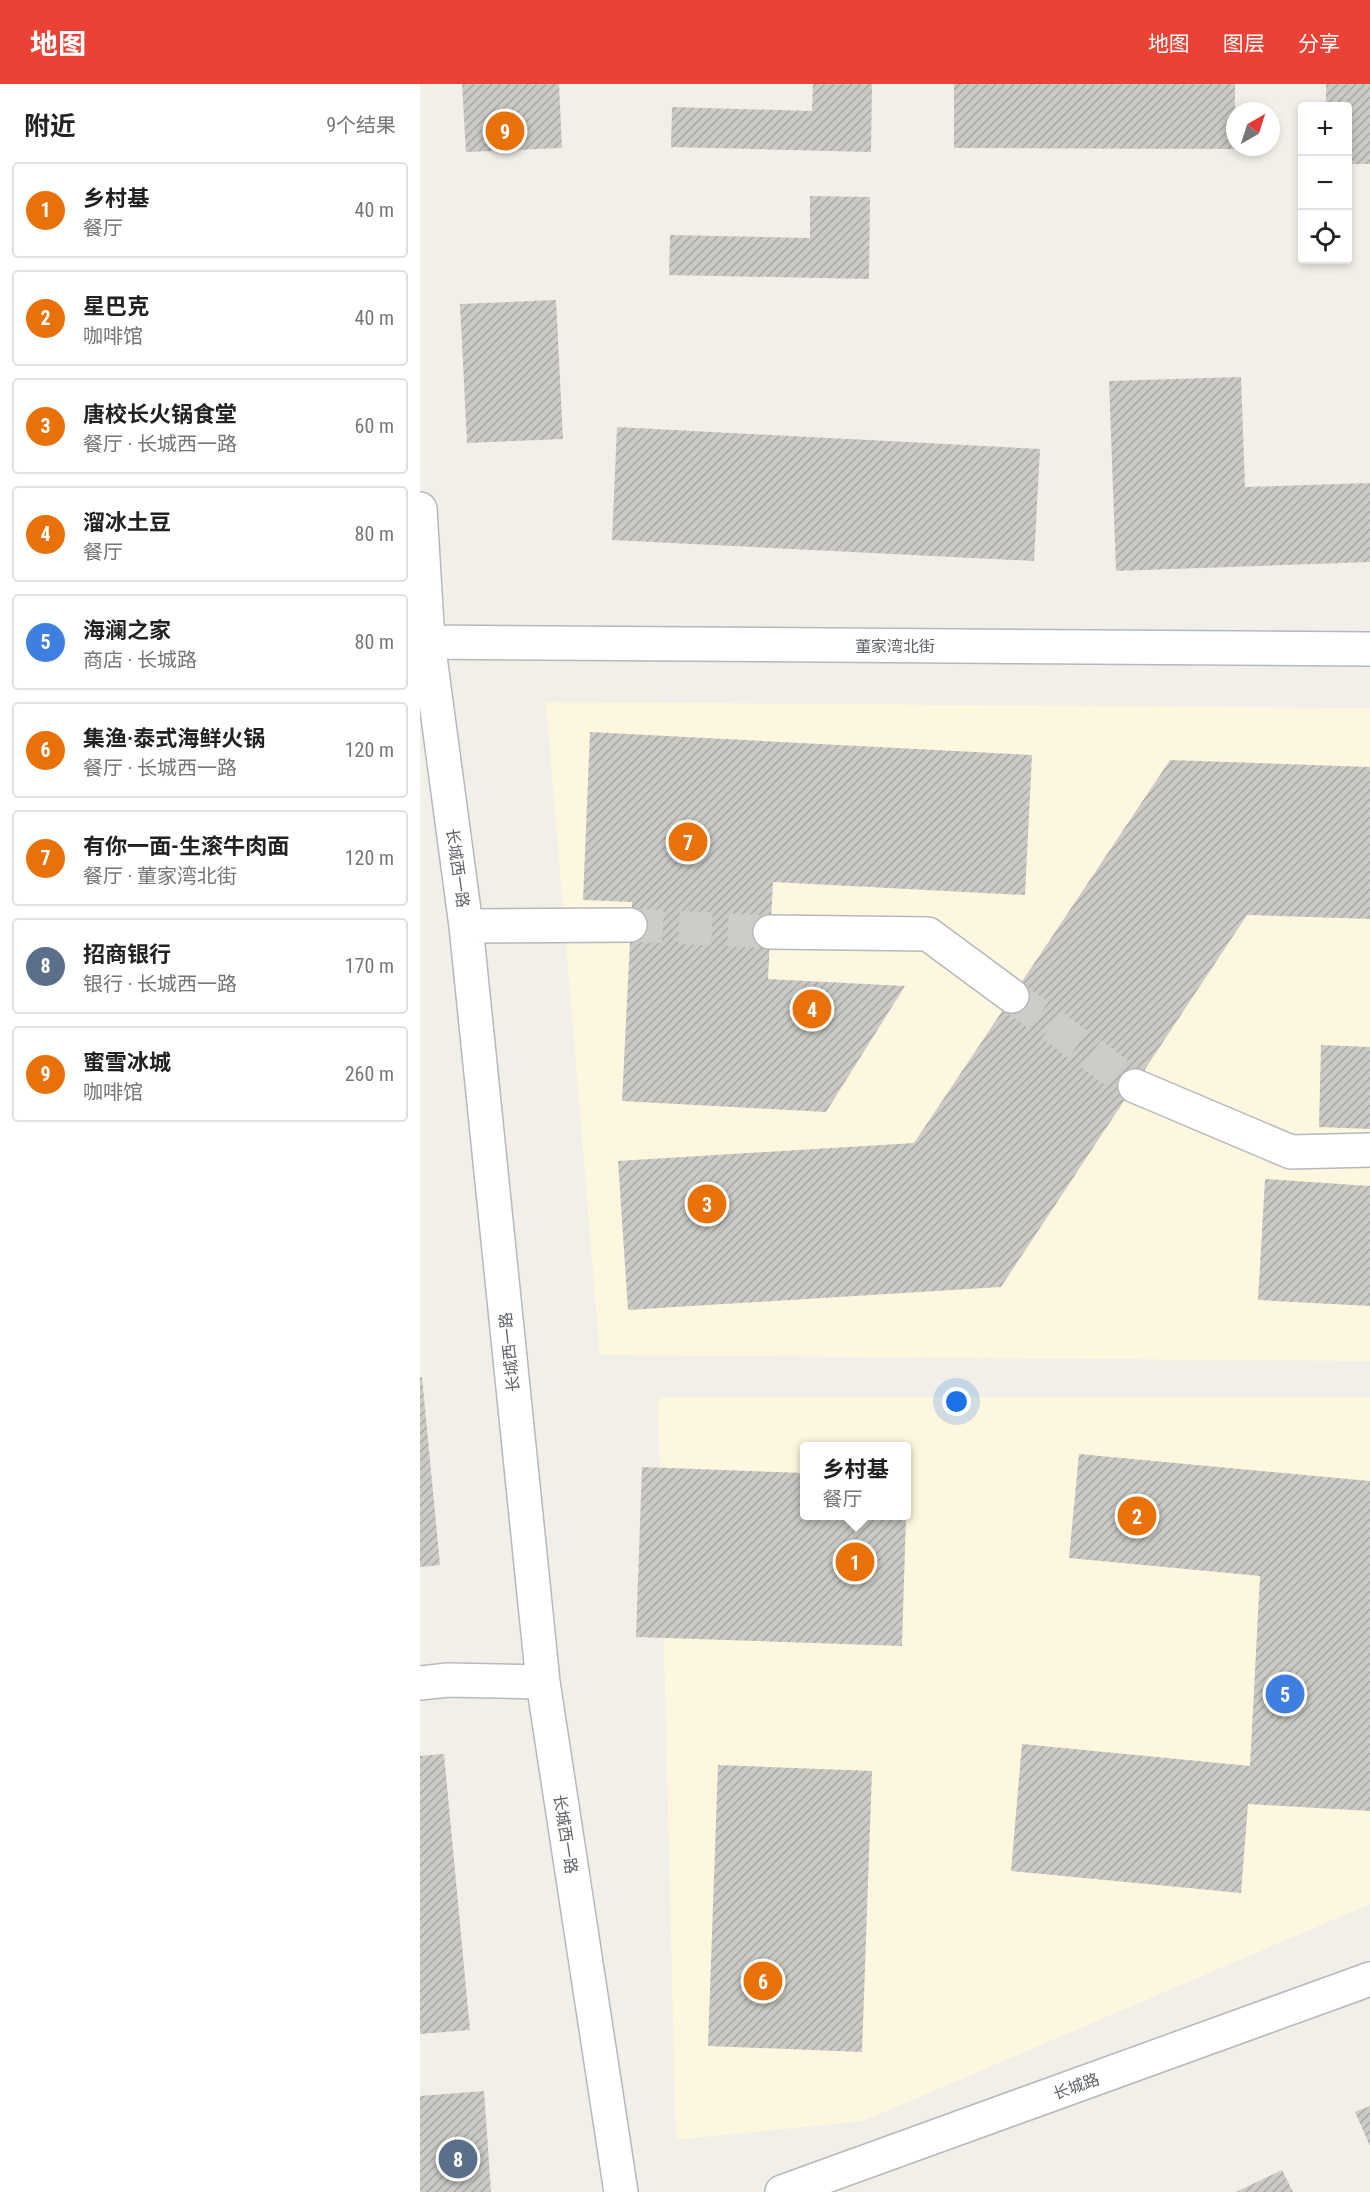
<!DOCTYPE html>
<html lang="zh">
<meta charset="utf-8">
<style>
:root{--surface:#fff;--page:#f2f2f2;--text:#222;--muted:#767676;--line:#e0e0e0;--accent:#ea4335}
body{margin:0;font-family:"Roboto Condensed","Noto Sans SC",sans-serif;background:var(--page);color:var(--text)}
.controls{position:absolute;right:18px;top:18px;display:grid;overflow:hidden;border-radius:6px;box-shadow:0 3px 9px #0003}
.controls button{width:54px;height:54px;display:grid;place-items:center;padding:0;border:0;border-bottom:2px solid var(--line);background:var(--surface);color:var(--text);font:30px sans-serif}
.compass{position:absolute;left:806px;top:18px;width:54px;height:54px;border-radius:50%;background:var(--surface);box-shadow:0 3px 9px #0003;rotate:39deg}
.you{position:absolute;left:537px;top:1318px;width:21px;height:21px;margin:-15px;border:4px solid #fff;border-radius:50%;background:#1a73e8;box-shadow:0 0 0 9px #1a73e833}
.badge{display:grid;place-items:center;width:39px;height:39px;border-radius:50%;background:var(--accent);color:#fff;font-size:20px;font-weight:700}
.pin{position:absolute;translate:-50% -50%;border:3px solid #fff;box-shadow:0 2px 6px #0006}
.popup{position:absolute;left:380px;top:1358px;width:111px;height:78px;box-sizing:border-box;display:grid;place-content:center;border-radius:6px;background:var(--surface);filter:drop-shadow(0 2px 4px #0005);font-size:20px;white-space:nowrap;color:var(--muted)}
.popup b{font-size:22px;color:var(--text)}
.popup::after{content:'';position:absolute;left:50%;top:100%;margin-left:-12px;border:12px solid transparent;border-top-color:var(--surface)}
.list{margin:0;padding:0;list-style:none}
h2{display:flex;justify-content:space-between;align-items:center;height:78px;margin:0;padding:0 24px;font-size:26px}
h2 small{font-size:20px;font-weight:400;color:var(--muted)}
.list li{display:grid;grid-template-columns:39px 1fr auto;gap:18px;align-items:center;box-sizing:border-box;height:96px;margin:0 12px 12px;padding:0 12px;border:2px solid var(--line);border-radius:6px}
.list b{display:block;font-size:22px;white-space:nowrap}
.list p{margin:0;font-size:20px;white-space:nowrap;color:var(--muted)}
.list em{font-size:20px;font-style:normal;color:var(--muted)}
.icon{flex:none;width:33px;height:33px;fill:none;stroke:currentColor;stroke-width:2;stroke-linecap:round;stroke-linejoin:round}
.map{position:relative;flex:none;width:950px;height:2108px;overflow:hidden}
header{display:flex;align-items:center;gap:36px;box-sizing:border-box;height:84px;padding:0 30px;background:var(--accent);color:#fff}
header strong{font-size:28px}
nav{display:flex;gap:33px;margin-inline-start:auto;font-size:21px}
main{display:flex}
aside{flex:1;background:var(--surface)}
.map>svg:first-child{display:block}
</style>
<header>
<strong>地图</strong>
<nav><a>地图</a><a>图层</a><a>分享</a></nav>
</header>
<main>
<aside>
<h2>附近<small>9个结果</small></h2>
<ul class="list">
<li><span class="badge" style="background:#e8710a">1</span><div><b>乡村基</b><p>餐厅</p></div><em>40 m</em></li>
<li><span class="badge" style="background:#e8710a">2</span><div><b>星巴克</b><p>咖啡馆</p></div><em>40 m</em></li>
<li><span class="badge" style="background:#e8710a">3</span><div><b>唐校长火锅食堂</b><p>餐厅 · 长城西一路</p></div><em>60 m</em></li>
<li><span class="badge" style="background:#e8710a">4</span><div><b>溜冰土豆</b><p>餐厅</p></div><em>80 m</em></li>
<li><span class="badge" style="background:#3f7fe0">5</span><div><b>海澜之家</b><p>商店 · 长城路</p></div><em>80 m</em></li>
<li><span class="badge" style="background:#e8710a">6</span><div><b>集渔·泰式海鲜火锅</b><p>餐厅 · 长城西一路</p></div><em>120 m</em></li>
<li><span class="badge" style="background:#e8710a">7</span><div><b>有你一面-生滚牛肉面</b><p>餐厅 · 董家湾北街</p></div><em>120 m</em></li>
<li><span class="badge" style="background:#5c6f8a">8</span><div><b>招商银行</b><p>银行 · 长城西一路</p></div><em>170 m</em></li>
<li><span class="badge" style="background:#e8710a">9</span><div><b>蜜雪冰城</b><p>咖啡馆</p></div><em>260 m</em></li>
</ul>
</aside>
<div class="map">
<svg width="950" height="2108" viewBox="0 0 950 2108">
<defs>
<pattern id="building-hatch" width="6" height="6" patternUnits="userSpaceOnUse" patternTransform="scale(1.5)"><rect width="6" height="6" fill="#cccac5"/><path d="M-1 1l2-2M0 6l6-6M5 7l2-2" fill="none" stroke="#a9a8a4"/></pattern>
</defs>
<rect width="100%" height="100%" fill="#f1efe8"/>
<path fill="#fef7e0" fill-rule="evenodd" d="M 126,618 L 950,624 L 950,1277 L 180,1271 Z
M 238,1313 L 950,1313 L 950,1820 L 443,2037 L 256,2056 ZM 384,1362 L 486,1362 L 486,1432 L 384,1432 Z"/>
<path fill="url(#building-hatch)" d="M 42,0 L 139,0 L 142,64 L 46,68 Z
M 393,0 L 452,0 L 451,68 L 251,63 L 252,23 L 392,27 Z
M 534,0 L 815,0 L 815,65 L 534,64 Z
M 906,0 L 950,0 L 950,80 L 928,80 L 928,22 L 906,22 Z
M 390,112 L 450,113 L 449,195 L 249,191 L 250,151 L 390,154 Z
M 136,216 L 143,355 L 47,359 L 40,220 Z
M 821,293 L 825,403 L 950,399 L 950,478 L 696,487 L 689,297 Z
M 197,343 L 620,365 L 614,477 L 192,456 Z
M 170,648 L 612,671 L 605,811 L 353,798 L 348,895 L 485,902 L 406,1028 L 202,1017 L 212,818 L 163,816 Z
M 750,676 L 950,683 L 950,835 L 827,831 L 581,1203 L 208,1226 L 198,1077 L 494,1059 Z
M 901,961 L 950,963 L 950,1045 L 899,1043 Z
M 845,1095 L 950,1102 L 950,1222 L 838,1216 Z
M 0,1293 L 2,1293 L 20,1481 L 0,1483 Z
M 659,1370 L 950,1397 L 950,1727 L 828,1720 L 821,1809 L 591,1787 L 602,1660 L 830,1682 L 840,1492 L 649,1474 Z
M 222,1383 L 384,1389 L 384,1432 L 486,1432 L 482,1562 L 216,1553 Z
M 24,1670 L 50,1946 L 0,1950 L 0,1672 Z
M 298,1681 L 452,1687 L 442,1968 L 288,1962 Z
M 64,2007 L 71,2108 L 0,2108 L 0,2012 Z
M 950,2022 L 950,2062 L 935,2028 Z
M 862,2086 L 873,2108 L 816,2108 Z"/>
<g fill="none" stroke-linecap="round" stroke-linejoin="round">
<path stroke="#ccccc8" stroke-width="33" stroke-dasharray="33 16" stroke-linecap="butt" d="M 210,841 L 350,848
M 592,912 L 715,1002"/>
<g stroke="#b5b8bc" stroke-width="36">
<path id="minor" d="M 0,425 L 8,558 L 46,842 L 123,1598 L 201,2108
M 0,558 L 950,565
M 46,842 L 210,841
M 350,848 L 508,850 L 592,912
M 715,1002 L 871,1068 L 950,1066
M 0,1599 L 28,1596 L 123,1598
M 362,2108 L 950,1895"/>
</g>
<use href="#minor" stroke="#fff" stroke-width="33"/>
</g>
<g text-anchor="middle" stroke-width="6" stroke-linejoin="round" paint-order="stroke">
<g font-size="16" fill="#5f6368" stroke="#fff">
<text x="475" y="568">董家湾北街</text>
<text transform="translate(38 784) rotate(82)" y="6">长城西一路</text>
<text transform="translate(89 1268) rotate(-96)" y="6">长城西一路</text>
<text transform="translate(146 1750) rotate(81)" y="6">长城西一路</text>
<text transform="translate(656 2002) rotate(-20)" y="6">长城路</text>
</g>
</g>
</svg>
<div class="controls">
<button>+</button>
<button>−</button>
<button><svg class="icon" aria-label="locate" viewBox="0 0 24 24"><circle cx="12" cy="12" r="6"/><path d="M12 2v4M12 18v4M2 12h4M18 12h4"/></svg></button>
</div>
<svg class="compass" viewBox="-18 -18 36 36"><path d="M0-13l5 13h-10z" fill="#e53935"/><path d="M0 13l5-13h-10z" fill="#767676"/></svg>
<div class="you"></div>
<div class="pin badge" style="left:435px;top:1478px;background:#e8710a">1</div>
<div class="popup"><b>乡村基</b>餐厅</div>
<div class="pin badge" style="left:717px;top:1432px;background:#e8710a">2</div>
<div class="pin badge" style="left:287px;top:1120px;background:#e8710a">3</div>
<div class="pin badge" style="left:392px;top:925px;background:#e8710a">4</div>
<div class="pin badge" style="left:865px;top:1610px;background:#3f7fe0">5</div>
<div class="pin badge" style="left:343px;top:1897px;background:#e8710a">6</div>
<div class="pin badge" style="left:268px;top:758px;background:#e8710a">7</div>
<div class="pin badge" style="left:38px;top:2075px;background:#5c6f8a">8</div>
<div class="pin badge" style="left:85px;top:47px;background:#e8710a">9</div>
</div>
</main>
